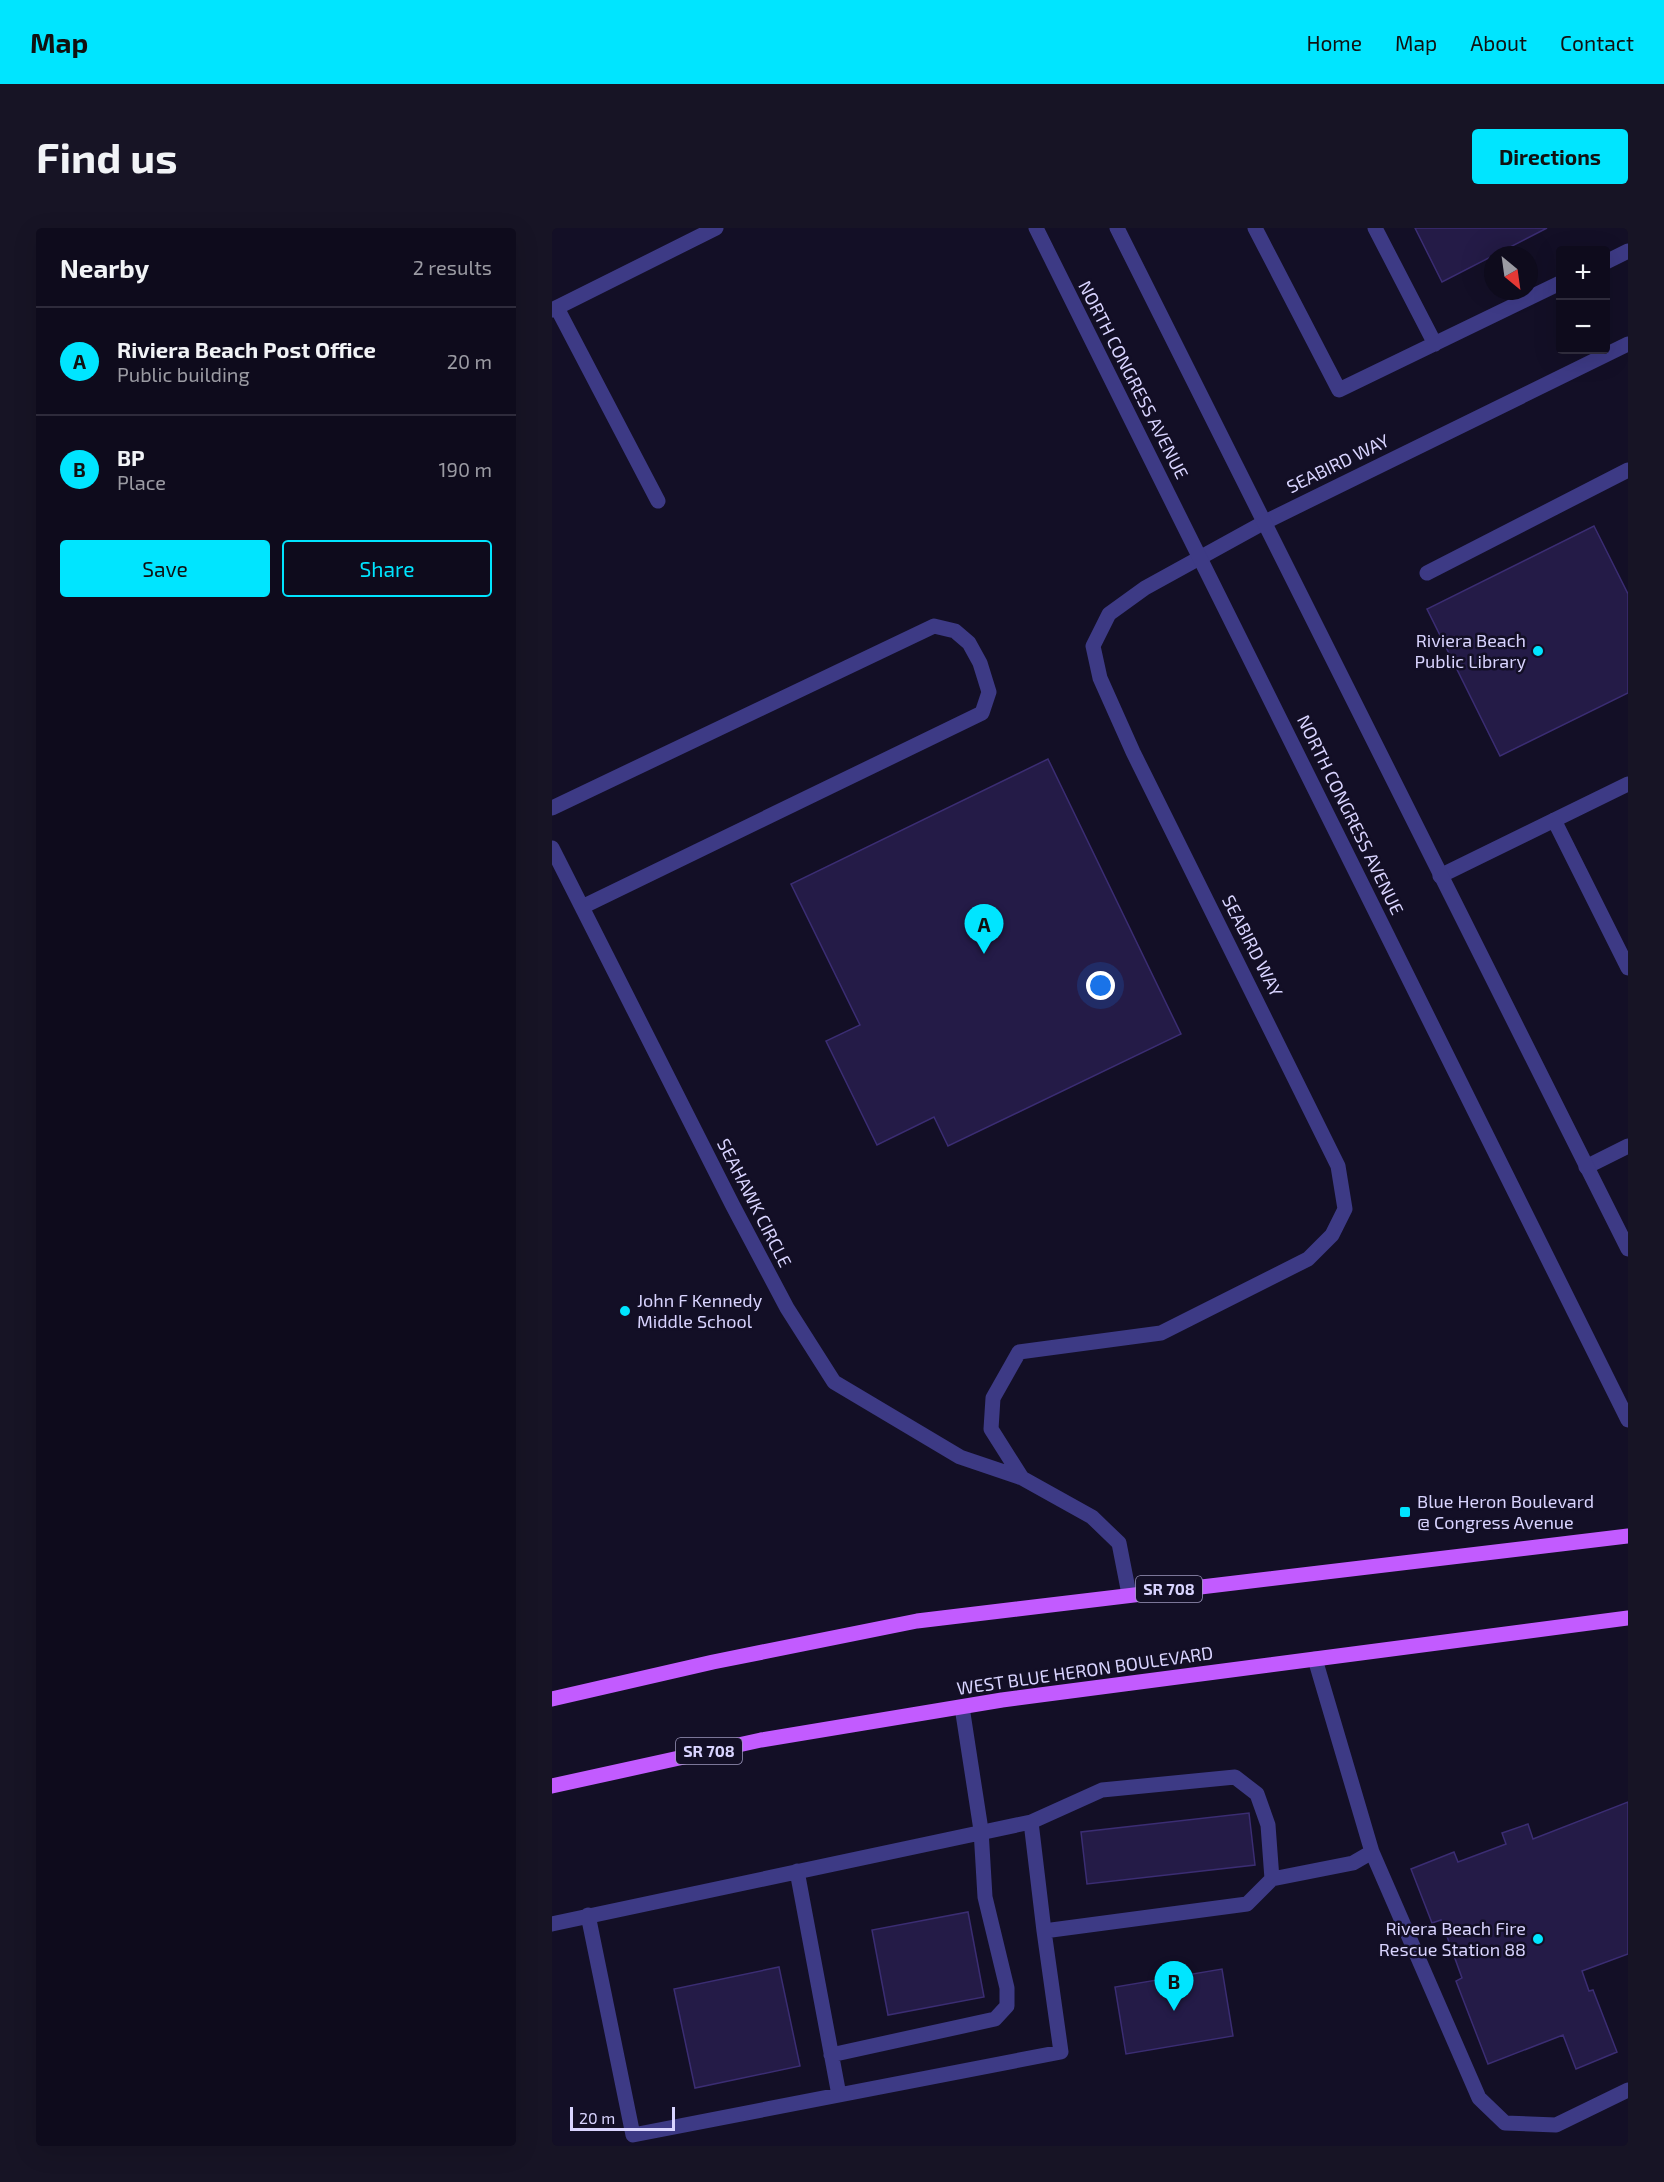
<!DOCTYPE html>
<meta charset="utf-8">
<style>
:root{--surface:#0e0b1c;--page:#171425;--text:#f1f3f6;--muted:#9b9ba3;--line:#2e2b3b;--accent:#00e5ff}
body{margin:0;font-family:"Exo 2",sans-serif;background:var(--page);color:var(--text)}
.controls{position:absolute;right:18px;top:18px;display:grid;overflow:hidden;border-radius:6px;box-shadow:0 6px 24px #0002}
.controls button{width:54px;height:54px;display:grid;place-items:center;padding:0;border:0;border-bottom:2px solid var(--line);background:var(--surface);color:var(--text);font:30px sans-serif}
.compass{position:absolute;left:932px;top:18px;width:54px;height:54px;border-radius:50%;background:var(--surface);box-shadow:0 6px 24px #0002;rotate:151deg}
.scale{position:absolute;left:18px;bottom:15px;width:105px;box-sizing:border-box;padding-left:6px;border:3px solid #d9d4ff;border-top:0;font-size:16px;line-height:21px;white-space:nowrap;color:#d9d4ff;-webkit-text-stroke:4px #130f26;paint-order:stroke}
.you{position:absolute;left:549px;top:758px;width:21px;height:21px;margin:-15px;border:4px solid #fff;border-radius:50%;background:#1a73e8;box-shadow:0 0 0 9px #1a73e833}
.badge{display:grid;place-items:center;width:39px;height:39px;border-radius:50%;background:var(--accent);color:#111;font-size:20px;font-weight:700}
.pin{position:absolute;translate:-50% -50px;filter:drop-shadow(0 2px 3px #0008)}
.pin::after{content:'';position:absolute;top:32px;width:21px;height:18px;background:inherit;clip-path:polygon(0 0,100% 0,50% 100%)}
.list{margin:0;padding:0;list-style:none}
h2{display:flex;justify-content:space-between;align-items:center;height:78px;margin:0;padding:0 24px;font-size:26px}
h2 small{font-size:20px;font-weight:400;color:var(--muted)}
.list li{display:grid;grid-template-columns:39px 1fr auto;gap:18px;align-items:center;box-sizing:border-box;height:108px;padding:0 24px;border-top:2px solid var(--line)}
.list b{display:block;font-size:22px;white-space:nowrap}
.list p{margin:0;font-size:20px;white-space:nowrap;color:var(--muted)}
.list em{font-size:20px;font-style:normal;color:var(--muted)}
.actions{display:flex;gap:12px;padding:18px 24px}
.actions a{flex:1;padding:14px 0;border:2px solid var(--accent);border-radius:6px;text-align:center;font-size:21px;color:var(--accent)}
.actions .main{background:var(--accent);color:#111}
.map{position:relative;flex:none;width:1076px;height:1918px;overflow:hidden;border-radius:6px}
header{display:flex;align-items:center;gap:36px;box-sizing:border-box;height:84px;padding:0 30px;background:var(--accent);color:#111}
header strong{font-size:28px}
nav{display:flex;gap:33px;margin-inline-start:auto;font-size:21px}
.intro{display:flex;align-items:center;justify-content:space-between;box-sizing:border-box;height:144px;padding:0 36px}
h1{margin:0;font-size:42px}
.button{padding:15px 27px;border-radius:6px;background:var(--accent);color:#111;font-size:21px;font-weight:700}
main{display:flex;gap:36px;padding:0 36px}
aside{flex:1;background:var(--surface);border-radius:6px;box-shadow:0 6px 24px #0002}
.map>svg:first-child{display:block}
</style>
<header>
<strong>Map</strong>
<nav><a>Home</a><a>Map</a><a>About</a><a>Contact</a></nav>
</header>
<div class="intro"><h1>Find us</h1><a class="button">Directions</a></div>
<main>
<aside>
<h2>Nearby<small>2 results</small></h2>
<ul class="list">
<li><span class="badge">A</span><div><b>Riviera Beach Post Office</b><p>Public building</p></div><em>20 m</em></li>
<li><span class="badge">B</span><div><b>BP</b><p>Place</p></div><em>190 m</em></li>
</ul>
<div class="actions"><a class="main">Save</a><a>Share</a></div>
</aside>
<div class="map">
<svg width="1076" height="1918" viewBox="0 0 1076 1918">
<rect width="100%" height="100%" fill="#130f26"/>
<path fill="#241b47" stroke="#3b2d73" stroke-width="1.5" d="M 863,0 L 995,0 L 890,54 Z
M 1042,298 L 1076,366 L 1076,465 L 948,528 L 875,381 Z
M 496,531 L 629,806 L 396,918 L 382,889 L 325,917 L 274,813 L 308,797 L 239,656 Z
M 1076,1574 L 1076,1726 L 1030,1743 L 1037,1763 L 1041,1762 L 1065,1824 L 1024,1841 L 1011,1807 L 936,1836 L 904,1753 L 910,1750 L 889,1692 L 880,1695 L 859,1641 L 902,1624 L 906,1634 L 954,1616 L 950,1605 L 976,1596 L 981,1611 Z
M 697,1585 L 703,1637 L 535,1656 L 529,1604 Z
M 416,1684 L 432,1769 L 336,1787 L 320,1702 Z
M 227,1739 L 248,1838 L 143,1860 L 122,1761 Z
M 670,1741 L 681,1808 L 574,1826 L 563,1759 Z"/>
<g fill="none" stroke-linecap="round" stroke-linejoin="round">
<path stroke="#3d3a85" stroke-width="15" d="M 703,0 L 787,162 L 1008,55
M 823,0 L 883,116
M 1054,34 L 1076,23
M 5,80 L 106,273
M 0,82 L 164,0
M 875,345 L 1076,242
M 0,580 L 382,398 L 403,403 L 417,415 L 428,435 L 437,464 L 430,485 L 30,679
M 1002,592 L 1076,740
M 0,620 L 181,978 L 235,1080 L 282,1154 L 408,1229 L 470,1250
M 888,648 L 1076,556
M 1034,939 L 1076,918
M 577,1366 L 567,1315 L 540,1289 L 470,1250 L 439,1201 L 441,1170 L 467,1124 L 609,1105 L 756,1031 L 780,1007 L 793,981 L 786,938 L 581,524 L 548,450 L 541,418 L 557,386 L 593,360 L 711,295 L 1076,116
M 763,1431 L 820,1624 L 927,1870 L 953,1895 L 1004,1897 L 1076,1862
M 479,1594 L 492,1703 L 695,1676 L 720,1651 L 801,1635 L 820,1624
M 245,1643 L 287,1867
M 36,1687 L 81,1907 L 509,1824 L 492,1703
M 0,1696 L 479,1594 L 550,1562 L 683,1549 L 705,1566 L 716,1597 L 720,1651
M 279,1827 L 443,1791 L 455,1778 L 455,1760 L 433,1669 L 429,1602 L 410,1479"/>
<path stroke="#3d3a85" stroke-width="15" d="M 484,0 L 1076,1192
M 565,0 L 1076,1021"/>
<path stroke="#c25bff" stroke-width="15" d="M 0,1471 L 161,1434 L 365,1393 L 1076,1308
M 0,1558 L 209,1512 L 450,1472 L 1076,1390"/>
</g>
<g fill="#00e5ff" stroke="#130f26" stroke-width="2">
<circle cx="986" cy="423" r="6"/>
<circle cx="73" cy="1083" r="6"/>
<rect x="847" y="1278" width="12" height="12" rx="3"/>
<circle cx="986" cy="1711" r="6"/>
</g>
<g text-anchor="middle" stroke-width="5" stroke-linejoin="round" paint-order="stroke">
<g fill="#130f26" stroke="#9e99be" stroke-width="1.5">
<rect x="584" y="1348" width="66" height="26" rx="4.5"/>
<rect x="124" y="1510" width="66" height="26" rx="4.5"/>
</g>
<g font-size="16" font-weight="bold" fill="#d9d4ff">
<text x="617" y="1367">SR 708</text>
<text x="157" y="1529">SR 708</text>
</g>
<g font-size="18" fill="#d9d4ff" stroke="#130f26">
<text transform="translate(581 152) rotate(63)" y="6">NORTH CONGRESS AVENUE</text>
<text transform="translate(786 236) rotate(-26)" y="6">SEABIRD WAY</text>
<text transform="translate(798 587) rotate(64)" y="6">NORTH CONGRESS AVENUE</text>
<text transform="translate(700 718) rotate(63)" y="6">SEABIRD WAY</text>
<text transform="translate(202 975) rotate(63)" y="6">SEAHAWK CIRCLE</text>
<text transform="translate(533 1443) rotate(-8)" y="6">WEST BLUE HERON BOULEVARD</text>
</g>
<g font-size="18" fill="#d9d4ff" stroke="#130f26" text-anchor="end">
<text x="974" y="419">Riviera Beach<tspan x="974" dy="21">Public Library</tspan></text>
<text x="85" y="1079" text-anchor="start">John F Kennedy<tspan x="85" dy="21">Middle School</tspan></text>
<text x="865" y="1280" text-anchor="start">Blue Heron Boulevard<tspan x="865" dy="21">@ Congress Avenue</tspan></text>
<text x="974" y="1707">Rivera Beach Fire<tspan x="974" dy="21">Rescue Station 88</tspan></text>
</g>
</g>
</svg>
<div class="controls">
<button>+</button>
<button>−</button>
</div>
<svg class="compass" viewBox="-18 -18 36 36"><path d="M0-13l5 13h-10z" fill="#e53935"/><path d="M0 13l5-13h-10z" fill="#9b9ba3"/></svg>
<div class="scale">20 m</div>
<div class="you"></div>
<div class="pin badge" style="left:432px;top:726px">A</div>
<div class="pin badge" style="left:622px;top:1783px">B</div>
</div>
</main>
